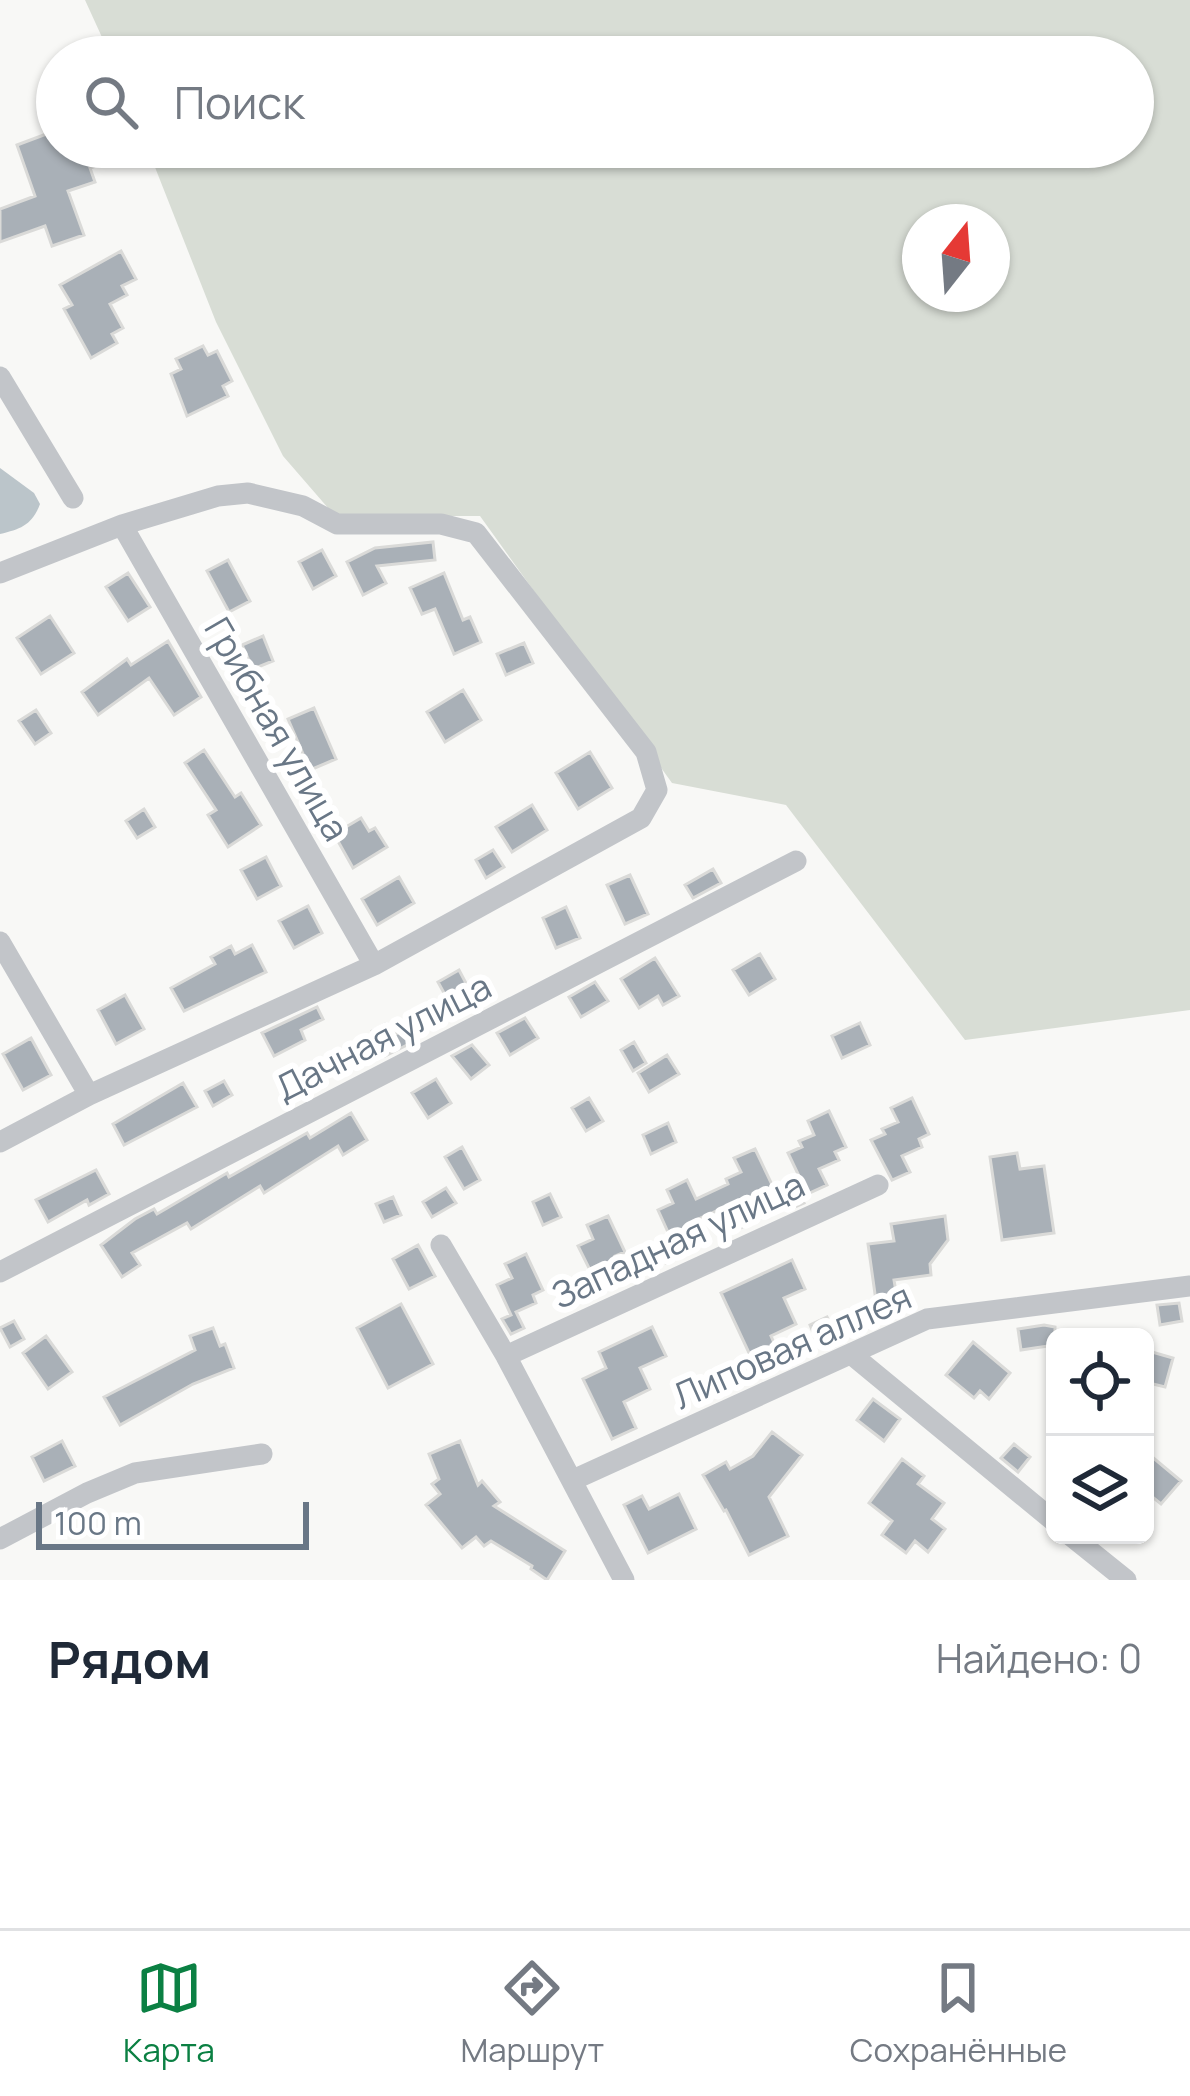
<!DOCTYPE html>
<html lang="ru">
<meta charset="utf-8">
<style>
:root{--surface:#fff;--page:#f6f6f7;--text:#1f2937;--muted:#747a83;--line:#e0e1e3;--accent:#0b8043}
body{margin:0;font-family:Manrope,sans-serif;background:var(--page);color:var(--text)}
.controls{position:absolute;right:36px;bottom:36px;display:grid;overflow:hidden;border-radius:18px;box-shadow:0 3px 9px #0004}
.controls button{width:108px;height:108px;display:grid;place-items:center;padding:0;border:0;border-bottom:3px solid var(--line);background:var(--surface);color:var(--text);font:60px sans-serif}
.compass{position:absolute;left:902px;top:204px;width:108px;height:108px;border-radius:50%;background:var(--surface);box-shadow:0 3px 9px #0004;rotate:17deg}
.scale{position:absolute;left:36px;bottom:30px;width:273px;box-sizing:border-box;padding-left:12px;border:6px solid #697786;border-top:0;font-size:33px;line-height:42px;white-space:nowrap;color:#697786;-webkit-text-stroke:9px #fff;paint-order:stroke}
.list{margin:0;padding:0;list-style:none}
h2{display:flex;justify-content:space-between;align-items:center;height:156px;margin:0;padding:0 48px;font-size:51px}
h2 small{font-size:39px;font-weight:400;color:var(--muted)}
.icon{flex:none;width:66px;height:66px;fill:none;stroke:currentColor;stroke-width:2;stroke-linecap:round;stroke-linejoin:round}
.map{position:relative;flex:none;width:1190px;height:1580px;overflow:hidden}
.search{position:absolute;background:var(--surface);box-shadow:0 3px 9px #0004;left:36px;right:36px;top:36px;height:132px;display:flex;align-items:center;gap:30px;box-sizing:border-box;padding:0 42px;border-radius:66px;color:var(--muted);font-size:45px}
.sheet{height:348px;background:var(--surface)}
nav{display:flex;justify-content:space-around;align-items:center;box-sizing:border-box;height:168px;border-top:3px solid var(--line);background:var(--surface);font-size:33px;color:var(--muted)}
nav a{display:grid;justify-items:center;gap:6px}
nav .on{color:var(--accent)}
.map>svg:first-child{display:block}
</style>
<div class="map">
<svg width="1190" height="1580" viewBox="0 0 1190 1580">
<rect width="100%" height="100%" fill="#f8f8f6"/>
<path fill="#d8ddd5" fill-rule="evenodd" d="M 85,0 L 1190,0 L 1190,1010 L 965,1040 L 786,805 L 672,783 L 480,516 L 335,516 L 283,456 L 216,322 L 147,147 L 1133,147 L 1133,57 L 111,57 ZM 920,222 L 992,222 L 992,294 L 920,294 Z"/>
<path fill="#bbc5ca" d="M 0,468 L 34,493 L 40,504 C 32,525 21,529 0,534 Z"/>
<path fill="#a9b0b7" stroke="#dadad8" stroke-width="3" d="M 57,130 L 57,147 L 143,149 L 90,168 L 95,182 L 68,191 L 84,235 L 52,246 L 45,226 L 0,242 L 0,209 L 35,196 L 17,145 Z
M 121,251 L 136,279 L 122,286 L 127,295 L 110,304 L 123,328 L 112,334 L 117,343 L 91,358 L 64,309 L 72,305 L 60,285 Z
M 203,346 L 208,355 L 217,351 L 232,381 L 223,386 L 228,396 L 187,416 L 171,374 L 181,369 L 176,359 Z
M 433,542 L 435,560 L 377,566 L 386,583 L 363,595 L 347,562 L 375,548 Z
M 322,550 L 336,576 L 313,589 L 299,562 Z
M 228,560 L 250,601 L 229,612 L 207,571 Z
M 128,573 L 150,607 L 128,621 L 106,587 Z
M 444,573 L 463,620 L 470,617 L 481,642 L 454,654 L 435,609 L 422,614 L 410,588 Z
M 50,616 L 74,653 L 41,674 L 17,638 Z
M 263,636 L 273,661 L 253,669 L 242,645 Z
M 168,641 L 201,697 L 174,715 L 149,678 L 98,715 L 82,692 L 127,659 L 131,665 Z
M 524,643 L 533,663 L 506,675 L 497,654 Z
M 463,690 L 481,720 L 445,742 L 427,712 Z
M 314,708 L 336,759 L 310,770 L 288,719 Z
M 36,710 L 51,733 L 35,744 L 19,721 Z
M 204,750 L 235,797 L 241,793 L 261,825 L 228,847 L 208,815 L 216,810 L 185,763 Z
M 590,752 L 612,788 L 578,809 L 556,773 Z
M 532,805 L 547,830 L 512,852 L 496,827 Z
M 144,809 L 155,827 L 137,838 L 126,821 Z
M 361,818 L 369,831 L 375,828 L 387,847 L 353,868 L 334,834 Z
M 493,850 L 504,867 L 486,878 L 476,860 Z
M 266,857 L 281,886 L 257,899 L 241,870 Z
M 713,869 L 721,883 L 693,898 L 685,885 Z
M 630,875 L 648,914 L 625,924 L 607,885 Z
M 399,877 L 414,903 L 377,925 L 362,899 Z
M 308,906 L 322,933 L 294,948 L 279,921 Z
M 566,907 L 580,938 L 556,948 L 543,918 Z
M 252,945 L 266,972 L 184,1011 L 171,988 L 215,964 L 211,957 L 231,946 L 235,954 Z
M 760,954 L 775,979 L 749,995 L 733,970 Z
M 655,958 L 679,996 L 663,1005 L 658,996 L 639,1008 L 621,979 Z
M 459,970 L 476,1002 L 455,1013 L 438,982 Z
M 595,982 L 608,1001 L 581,1017 L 569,997 Z
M 125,995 L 144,1029 L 116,1044 L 98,1010 Z
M 317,1007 L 323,1019 L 301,1030 L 305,1040 L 274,1056 L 262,1033 Z
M 525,1018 L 538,1038 L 510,1055 L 497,1033 Z
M 860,1023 L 870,1045 L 842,1058 L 832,1036 Z
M 385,1024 L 392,1036 L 405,1029 L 413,1042 L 385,1056 L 372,1031 Z
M 31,1038 L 51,1075 L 23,1090 L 3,1054 Z
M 634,1042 L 646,1063 L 633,1071 L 621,1050 Z
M 472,1045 L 489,1065 L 471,1079 L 452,1056 Z
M 667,1055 L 679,1074 L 649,1092 L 638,1073 Z
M 436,1079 L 451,1103 L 428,1118 L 412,1093 Z
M 224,1081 L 232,1095 L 213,1106 L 205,1091 Z
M 183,1083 L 197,1107 L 124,1145 L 113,1124 Z
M 589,1098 L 603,1121 L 586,1131 L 572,1108 Z
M 912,1098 L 929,1134 L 919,1139 L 922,1147 L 902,1156 L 910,1172 L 892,1180 L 871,1140 L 885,1134 L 882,1129 L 898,1122 L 891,1108 Z
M 829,1111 L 846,1147 L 835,1152 L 839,1160 L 819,1169 L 827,1185 L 801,1197 L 804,1203 L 788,1210 L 776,1186 L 799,1176 L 788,1153 L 802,1147 L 799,1141 L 814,1135 L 808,1121 Z
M 351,1113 L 367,1140 L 343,1155 L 338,1146 L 264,1193 L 260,1186 L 191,1229 L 187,1223 L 132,1253 L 140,1265 L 122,1277 L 101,1245 L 135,1219 L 154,1209 L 157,1214 L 227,1173 L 229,1177 L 307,1133 L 310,1138 Z
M 668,1123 L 676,1142 L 651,1154 L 643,1135 Z
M 462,1147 L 480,1180 L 464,1189 L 445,1157 Z
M 755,1149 L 776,1193 L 746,1207 L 753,1222 L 734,1231 L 723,1208 L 694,1221 L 698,1229 L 678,1238 L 685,1254 L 666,1263 L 659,1247 L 672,1241 L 658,1210 L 673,1203 L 667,1190 L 687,1180 L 696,1199 L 728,1184 L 726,1179 L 741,1172 L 734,1158 Z
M 1017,1153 L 1020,1169 L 1044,1166 L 1054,1233 L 1002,1240 L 990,1157 Z
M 96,1170 L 109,1194 L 89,1205 L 87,1200 L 48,1222 L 36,1200 Z
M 446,1188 L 456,1203 L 432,1217 L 423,1202 Z
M 550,1194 L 561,1217 L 543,1225 L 533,1202 Z
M 393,1197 L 401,1215 L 384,1222 L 376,1204 Z
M 608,1216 L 625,1252 L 615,1256 L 618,1264 L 593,1276 L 578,1246 L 593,1239 L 587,1225 Z
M 945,1216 L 948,1240 L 930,1264 L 931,1275 L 894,1280 L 897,1298 L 876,1301 L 868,1244 L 894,1241 L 891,1224 Z
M 418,1245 L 435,1276 L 409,1289 L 393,1259 Z
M 526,1254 L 543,1290 L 533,1295 L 536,1303 L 516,1312 L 524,1328 L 511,1334 L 502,1319 L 511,1315 L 497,1285 L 512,1278 L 505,1264 Z
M 792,1260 L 805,1289 L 784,1298 L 796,1324 L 771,1336 L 781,1359 L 757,1370 L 721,1293 Z
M 598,1274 L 606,1289 L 586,1298 L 579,1282 Z
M 1179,1303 L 1182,1321 L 1160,1325 L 1157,1305 Z
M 401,1304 L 433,1364 L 388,1388 L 357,1328 Z
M 827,1317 L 837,1337 L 819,1346 L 810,1325 Z
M 14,1321 L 24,1339 L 10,1347 L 0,1328 Z
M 1044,1325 L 1055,1327 L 1055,1345 L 1021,1350 L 1018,1329 Z
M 652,1327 L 666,1356 L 640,1368 L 650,1389 L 624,1402 L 636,1428 L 612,1439 L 583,1379 L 606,1368 L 599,1352 Z
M 213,1328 L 220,1346 L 225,1344 L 234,1368 L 193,1384 L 120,1425 L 104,1397 L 195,1350 L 190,1336 Z
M 46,1336 L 72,1372 L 48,1389 L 23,1353 Z
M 973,1342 L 1010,1373 L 989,1399 L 980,1391 L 974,1398 L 946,1375 Z
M 1145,1350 L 1173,1358 L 1165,1387 L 1145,1382 Z
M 873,1399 L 900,1419 L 884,1441 L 857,1420 Z
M 772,1432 L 802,1455 L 769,1497 L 788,1536 L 749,1555 L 726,1510 L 724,1511 L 703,1475 L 726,1462 L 730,1469 L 753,1456 Z
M 62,1441 L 75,1466 L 44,1481 L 32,1457 Z
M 460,1441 L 478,1485 L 482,1481 L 500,1502 L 494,1506 L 565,1551 L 547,1580 L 531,1569 L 532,1566 L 491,1541 L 484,1546 L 476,1537 L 462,1548 L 426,1505 L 440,1494 L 432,1484 L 439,1479 L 429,1454 Z
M 1014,1444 L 1030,1457 L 1018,1472 L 1001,1458 Z
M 1145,1451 L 1181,1481 L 1161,1504 L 1145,1491 Z
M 902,1459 L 924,1476 L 918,1484 L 944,1503 L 932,1519 L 945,1529 L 928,1552 L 915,1541 L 906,1553 L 882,1535 L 892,1521 L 869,1503 Z
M 679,1494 L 696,1529 L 648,1553 L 624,1505 L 642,1496 L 649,1509 Z"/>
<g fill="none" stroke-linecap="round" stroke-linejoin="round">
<path stroke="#c2c5c9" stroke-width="21" d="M 0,377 L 73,498
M 122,525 L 374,965
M 0,573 L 122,525 L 218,496 L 248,493 L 303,506 L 337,524 L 441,524 L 476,533 L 646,752 L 657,790 L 641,818 L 374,965 L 89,1095 L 0,1142
M 0,942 L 89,1095
M 441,1245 L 506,1356 L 624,1580
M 0,1272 L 796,861
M 851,1354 L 1055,1522
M 506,1356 L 878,1185
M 573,1480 L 927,1319 L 1190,1286
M 1070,1535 L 1126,1580
M 0,1539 L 87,1493 L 135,1473 L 262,1454"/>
</g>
<g text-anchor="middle" stroke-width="12" stroke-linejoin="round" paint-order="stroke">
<g font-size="36" fill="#697786" stroke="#fff">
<text transform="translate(277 729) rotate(60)" y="13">Грибная улица</text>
<text transform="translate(383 1037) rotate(-27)" y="13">Дачная улица</text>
<text transform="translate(678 1240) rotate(-25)" y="13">Западная улица</text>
<text transform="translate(792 1346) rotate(-24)" y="13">Липовая аллея</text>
</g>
</g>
</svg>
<div class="controls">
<button><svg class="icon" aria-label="locate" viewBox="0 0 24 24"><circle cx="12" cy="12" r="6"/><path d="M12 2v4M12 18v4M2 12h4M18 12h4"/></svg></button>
<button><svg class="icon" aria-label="layers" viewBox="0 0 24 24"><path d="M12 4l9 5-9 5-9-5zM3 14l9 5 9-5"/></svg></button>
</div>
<svg class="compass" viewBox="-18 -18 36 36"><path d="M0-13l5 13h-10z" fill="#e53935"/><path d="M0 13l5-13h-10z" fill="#747a83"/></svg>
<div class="scale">100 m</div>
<div class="search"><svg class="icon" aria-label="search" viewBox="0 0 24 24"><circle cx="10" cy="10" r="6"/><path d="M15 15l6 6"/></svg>Поиск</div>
</div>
<section class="sheet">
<h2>Рядом<small>Найдено: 0</small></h2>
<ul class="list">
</ul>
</section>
<nav>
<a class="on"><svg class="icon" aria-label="map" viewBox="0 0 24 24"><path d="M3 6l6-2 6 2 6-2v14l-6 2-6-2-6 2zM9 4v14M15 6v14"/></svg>Карта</a>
<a><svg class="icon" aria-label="directions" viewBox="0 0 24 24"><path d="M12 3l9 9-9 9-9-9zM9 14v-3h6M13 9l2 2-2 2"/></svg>Маршрут</a>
<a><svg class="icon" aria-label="saved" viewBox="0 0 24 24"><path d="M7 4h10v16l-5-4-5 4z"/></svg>Сохранённые</a>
</nav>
